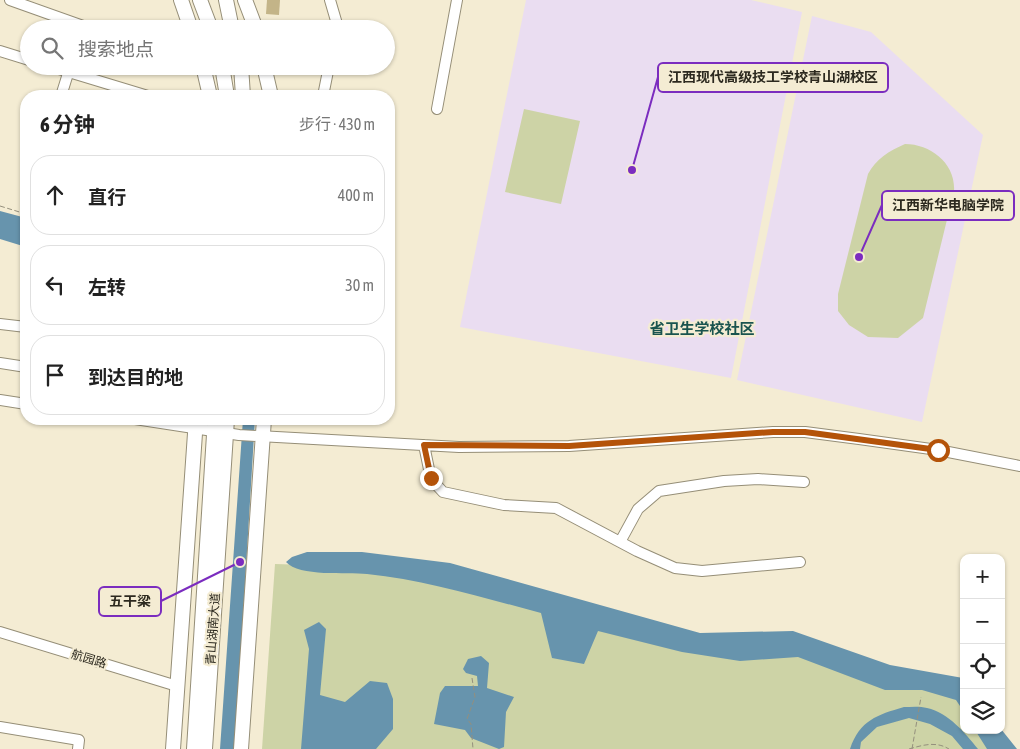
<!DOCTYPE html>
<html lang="zh">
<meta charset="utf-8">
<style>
:root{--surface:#fff;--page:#f2f2f2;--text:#222;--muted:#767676;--line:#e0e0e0}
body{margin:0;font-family:"Asap Condensed","Noto Sans SC",sans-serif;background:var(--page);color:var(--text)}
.controls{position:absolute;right:15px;bottom:15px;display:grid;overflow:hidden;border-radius:10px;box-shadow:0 1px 4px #0004}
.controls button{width:45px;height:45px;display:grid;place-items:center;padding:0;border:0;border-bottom:1px solid var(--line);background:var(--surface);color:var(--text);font:25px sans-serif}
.stop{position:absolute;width:15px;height:15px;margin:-11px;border:4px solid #b45309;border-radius:50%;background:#fff}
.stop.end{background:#b45309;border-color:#fff;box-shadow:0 1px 5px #0008}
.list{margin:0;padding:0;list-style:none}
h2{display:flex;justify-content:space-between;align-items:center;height:65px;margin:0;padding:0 20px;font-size:21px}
h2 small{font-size:16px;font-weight:400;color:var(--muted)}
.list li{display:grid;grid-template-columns:32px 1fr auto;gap:15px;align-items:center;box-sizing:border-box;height:80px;margin:0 10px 10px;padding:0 10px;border:1px solid var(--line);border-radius:20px}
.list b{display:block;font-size:19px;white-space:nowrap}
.list em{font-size:16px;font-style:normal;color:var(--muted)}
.icon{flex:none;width:28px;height:28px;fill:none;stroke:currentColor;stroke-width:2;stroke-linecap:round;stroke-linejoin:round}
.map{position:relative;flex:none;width:1020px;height:749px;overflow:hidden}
.search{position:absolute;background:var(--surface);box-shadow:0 1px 4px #0004;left:20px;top:20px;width:375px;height:55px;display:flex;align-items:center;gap:12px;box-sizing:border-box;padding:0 18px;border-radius:28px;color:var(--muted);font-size:19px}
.panel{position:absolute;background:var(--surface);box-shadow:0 1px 4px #0004;left:20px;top:90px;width:375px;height:335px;border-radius:20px}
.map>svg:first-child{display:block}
</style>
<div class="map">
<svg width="1020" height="749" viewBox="0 0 1020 749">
<rect width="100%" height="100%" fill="#f4ecd3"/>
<path fill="#eaddf1" d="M 526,0 L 751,0 L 802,12 L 731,378 L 460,327 Z
M 812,16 L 871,32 L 983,135 L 922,422 L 737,380 Z"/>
<path fill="#cdd3a6" d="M 524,109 L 580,121 L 561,204 L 505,192 Z
M 905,144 C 931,144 956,164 954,191 L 923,318 L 898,338 L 868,337 L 849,325 L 838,311 L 838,294 L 868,174 C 876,159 889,151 905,144 Z
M 275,564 L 438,569 L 702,647 L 787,645 L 964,698 L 964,730 L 986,730 L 999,749 L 262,749 Z"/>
<path fill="#6794ad" d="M 0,211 L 26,218 L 26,247 L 0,239 Z
M 243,419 L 255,419 L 235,749 L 220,749 Z
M 307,552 L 362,552 L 450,563 L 700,633 L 793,631 L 890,665 L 963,678 L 964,712 L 956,700 L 922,690 L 885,690 L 798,657 L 740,661 L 682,652 L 598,631 L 584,664 L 552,658 L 541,613 C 484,598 426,580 367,574 C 347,572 299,577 286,562 L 292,557 Z
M 319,622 L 326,629 L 320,695 L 345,702 L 370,681 L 387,683 L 393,699 L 393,729 L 376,749 L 301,749 L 309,649 L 304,630 Z
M 481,656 L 489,663 L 487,688 L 514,697 L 506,712 L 504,747 L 499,749 L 471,738 L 465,730 L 434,724 L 440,693 L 445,686 L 478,686 L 477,676 L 466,673 L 463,669 L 468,659 Z
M 904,707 C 911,707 920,706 927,708 C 949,713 965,733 978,749 L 963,749 L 952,736 L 930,724 L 909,718 L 877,727 L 861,742 L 860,749 L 850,749 C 860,720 877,715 904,707 Z
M 1001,729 L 1017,749 L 987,749 L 975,730 Z"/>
<path fill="#c3b488" d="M 267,0 L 280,0 L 279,15 L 266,14 Z"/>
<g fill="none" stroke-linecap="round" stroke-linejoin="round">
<g stroke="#958e77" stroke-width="12">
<path id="minor" d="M 10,0 L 83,26 L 82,29
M 330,0 L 337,24 L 336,29
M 0,51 L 29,60
M 49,66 L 148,96
M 61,96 L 70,67
M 323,96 L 329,66
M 437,109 L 457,0
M 0,324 L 26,327
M 0,363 L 26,367
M 0,400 L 26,404
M 135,419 L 239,435 L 459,447 L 569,446 L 773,432 L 805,432 L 859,439 L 938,450 L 1020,466
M 424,445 L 431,479 L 443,492 L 504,505 L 556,508 L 637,551 L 675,568 L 702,571 L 800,562
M 620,542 L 638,509 L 659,491 L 724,481 L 758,479 L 804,482
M 0,632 L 177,686
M 0,727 L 79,740 L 78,749"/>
</g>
<g stroke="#958e77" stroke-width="16">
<path id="major" d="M 181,0 L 191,29
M 200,0 L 211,29
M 226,0 L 232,29
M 245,0 L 256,29
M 203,66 L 210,96
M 222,66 L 227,96
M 241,66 L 243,96
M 264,66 L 271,96
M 173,749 L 196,419
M 194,749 L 215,419
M 205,749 L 227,419
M 241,749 L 264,419"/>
</g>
<path stroke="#948f7d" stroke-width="1" stroke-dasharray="5 2.5" stroke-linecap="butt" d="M 0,206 L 26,214
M 472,678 L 475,697 L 467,719 L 471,724 L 473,749
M 909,749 C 923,745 936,741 949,749
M 912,749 L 921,697"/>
<use href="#minor" stroke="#fff" stroke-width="10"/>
<use href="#major" stroke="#fff" stroke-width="14"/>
</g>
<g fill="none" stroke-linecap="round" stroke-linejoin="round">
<path stroke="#b45309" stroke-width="6" d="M 431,478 L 424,445 L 569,446 L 773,432 L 805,432 L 938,450"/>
</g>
<g text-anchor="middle" stroke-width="4.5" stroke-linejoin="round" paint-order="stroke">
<g font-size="12" fill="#2c291f" stroke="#f4ecd3">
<text transform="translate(213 629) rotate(-86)" y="4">青山湖南大道</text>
<text transform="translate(89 659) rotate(17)" y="4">航园路</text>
</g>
<g font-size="15" font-weight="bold" fill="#19544f" stroke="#f4ecd3">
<text x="702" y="334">省卫生学校社区</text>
</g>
</g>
<path fill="none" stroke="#7b2cbf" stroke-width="2" d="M632 170L658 77M859 257L882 205M240 562L161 601"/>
<g fill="#7b2cbf" stroke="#f4ecd3" stroke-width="2">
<circle cx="632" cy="170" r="5"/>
<circle cx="859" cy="257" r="5"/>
<circle cx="240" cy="562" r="5"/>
</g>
<g fill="#f4ecd3" stroke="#7b2cbf" stroke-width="2">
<rect x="658" y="63" width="230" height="29" rx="5"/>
<rect x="882" y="191" width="132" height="29" rx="5"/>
<rect x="99" y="587" width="62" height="29" rx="5"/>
</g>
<g font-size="14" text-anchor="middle" font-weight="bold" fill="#2c291f">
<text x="773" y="82">江西现代高级技工学校青山湖校区</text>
<text x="948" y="210">江西新华电脑学院</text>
<text x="130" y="606">五干梁</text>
</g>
</svg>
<div class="controls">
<button>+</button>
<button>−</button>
<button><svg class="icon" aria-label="locate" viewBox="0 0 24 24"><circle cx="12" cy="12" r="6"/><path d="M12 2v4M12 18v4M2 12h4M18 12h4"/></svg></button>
<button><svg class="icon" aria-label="layers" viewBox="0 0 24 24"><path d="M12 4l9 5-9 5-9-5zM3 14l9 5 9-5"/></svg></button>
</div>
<div class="stop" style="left:938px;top:450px"></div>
<div class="stop end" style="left:431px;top:478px"></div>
<div class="search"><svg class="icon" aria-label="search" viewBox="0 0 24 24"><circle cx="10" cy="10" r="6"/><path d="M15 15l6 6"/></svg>搜索地点</div>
<section class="panel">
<h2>6 分钟<small>步行 · 430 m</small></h2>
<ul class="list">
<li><svg class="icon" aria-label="ahead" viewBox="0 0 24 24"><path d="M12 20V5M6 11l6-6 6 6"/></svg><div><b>直行</b></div><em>400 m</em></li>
<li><svg class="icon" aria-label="left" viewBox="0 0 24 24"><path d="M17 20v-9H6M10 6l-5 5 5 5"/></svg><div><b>左转</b></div><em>30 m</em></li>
<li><svg class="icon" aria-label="arrive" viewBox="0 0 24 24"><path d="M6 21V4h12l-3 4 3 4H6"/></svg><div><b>到达目的地</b></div></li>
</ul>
</section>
</div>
